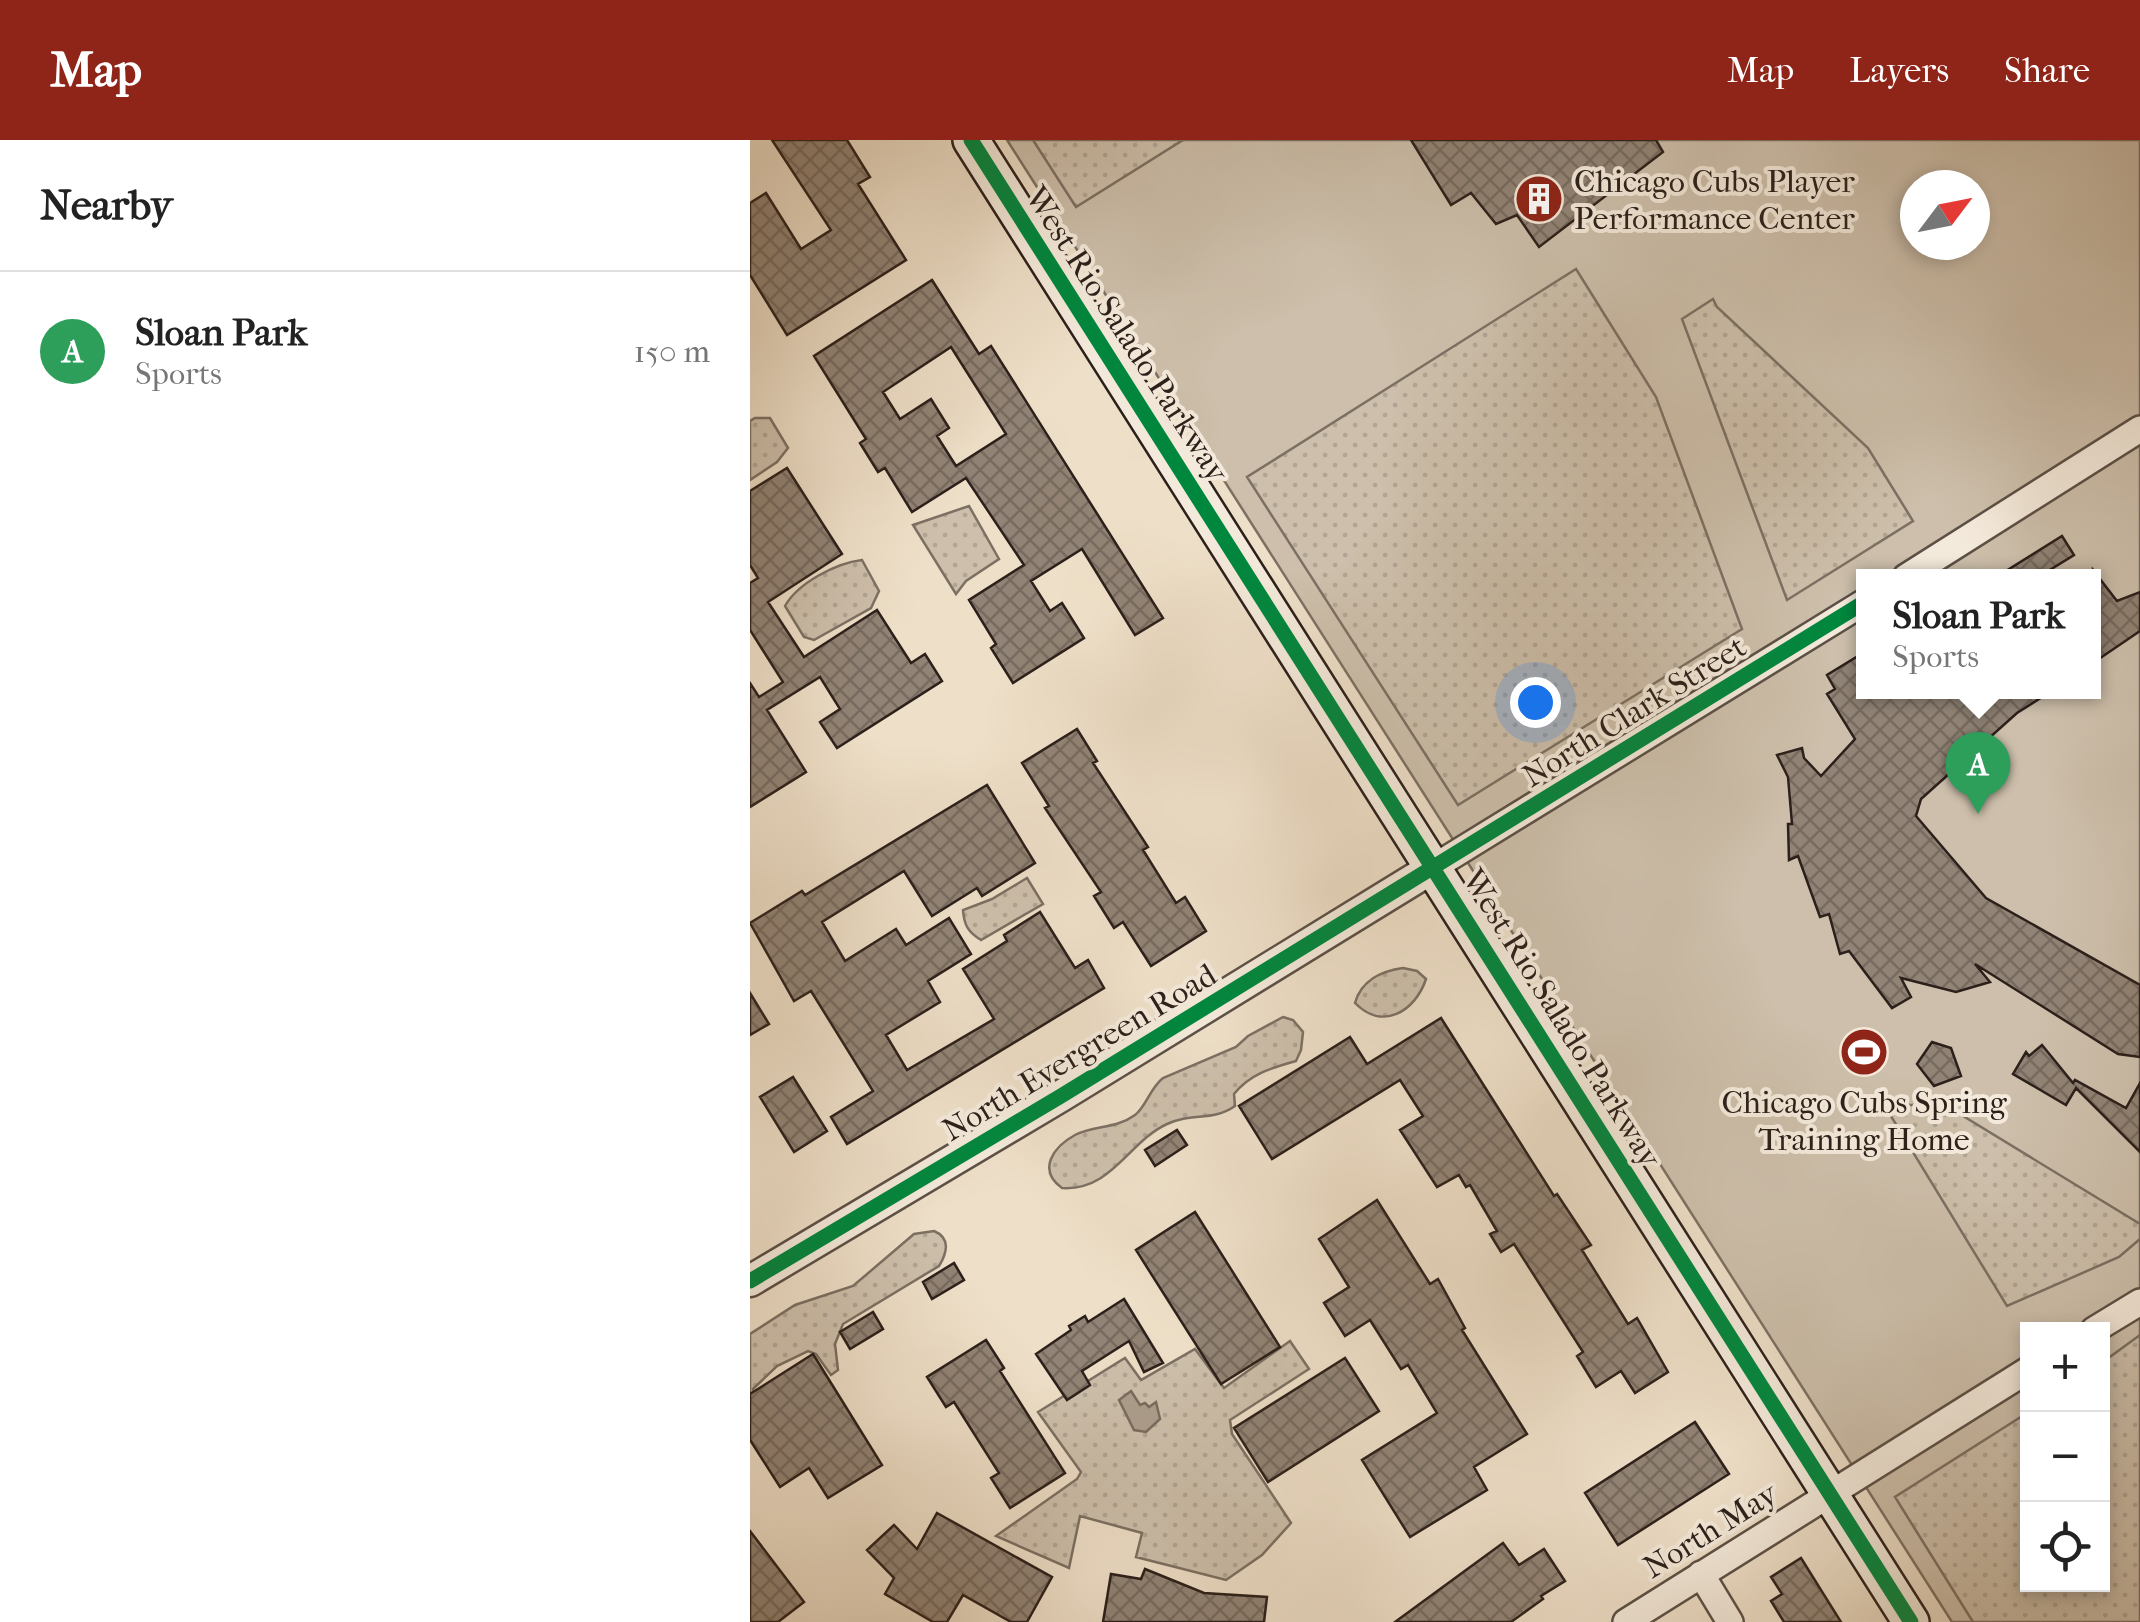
<!DOCTYPE html>
<meta charset="utf-8">
<style>
:root{--surface:#fff;--page:#f2f2f2;--text:#222;--muted:#767676;--line:#e0e0e0;--accent:#8f2418}
body{margin:0;font-family:"IM FELL French Canon",serif;background:var(--page);color:var(--text)}
.controls{position:absolute;right:30px;bottom:30px;display:grid;overflow:hidden;border-radius:0px;box-shadow:0 5px 15px #0003}
.controls button{width:90px;height:90px;display:grid;place-items:center;padding:0;border:0;border-bottom:2px solid var(--line);background:var(--surface);color:var(--text);font:50px sans-serif}
.compass{position:absolute;left:1150px;top:30px;width:90px;height:90px;border-radius:50%;background:var(--surface);box-shadow:0 5px 15px #0003;rotate:58deg}
.you{position:absolute;left:785px;top:562px;width:35px;height:35px;margin:-25px;border:8px solid #fff;border-radius:50%;background:#1a73e8;box-shadow:0 0 0 15px #1a73e833}
.badge{display:grid;place-items:center;width:65px;height:65px;border-radius:50%;background:var(--accent);color:#fff;font-size:32px;font-weight:700}
.pin{position:absolute;translate:-50% -82px;filter:drop-shadow(0 2px 5px #0008)}
.pin::after{content:'';position:absolute;top:52px;width:35px;height:30px;background:inherit;clip-path:polygon(0 0,100% 0,50% 100%)}
.popup{position:absolute;left:1106px;top:429px;width:245px;height:130px;box-sizing:border-box;display:grid;place-content:center;border-radius:0px;background:var(--surface);filter:drop-shadow(0 2px 8px #0005);font-size:32px;white-space:nowrap;color:var(--muted)}
.popup b{font-size:38px;color:var(--text)}
.popup::after{content:'';position:absolute;left:50%;top:100%;margin-left:-20px;border:20px solid transparent;border-top-color:var(--surface)}
.list{margin:0;padding:0;list-style:none}
h2{display:flex;justify-content:space-between;align-items:center;height:130px;margin:0;padding:0 40px;font-size:42px}
h2 small{font-size:32px;font-weight:400;color:var(--muted)}
.list li{display:grid;grid-template-columns:65px 1fr auto;gap:30px;align-items:center;box-sizing:border-box;height:160px;padding:0 40px;border-top:2px solid var(--line)}
.list b{display:block;font-size:38px;white-space:nowrap}
.list p{margin:0;font-size:32px;white-space:nowrap;color:var(--muted)}
.list em{font-size:32px;font-style:normal;color:var(--muted)}
.icon{flex:none;width:55px;height:55px;fill:none;stroke:currentColor;stroke-width:2;stroke-linecap:round;stroke-linejoin:round}
.map{position:relative;flex:none;width:1390px;height:1482px;overflow:hidden}
header{display:flex;align-items:center;gap:60px;box-sizing:border-box;height:140px;padding:0 50px;background:var(--accent);color:#fff}
header strong{font-size:48px}
nav{display:flex;gap:55px;margin-inline-start:auto;font-size:35px}
main{display:flex}
aside{flex:1;background:var(--surface)}
.map>svg:first-child{display:block}
</style>
<header>
<strong>Map</strong>
<nav><a>Map</a><a>Layers</a><a>Share</a></nav>
</header>
<main>
<aside>
<h2>Nearby<small></small></h2>
<ul class="list">
<li><span class="badge" style="background:#2e9e5b">A</span><div><b>Sloan Park</b><p>Sports</p></div><em>150 m</em></li>
</ul>
</aside>
<div class="map">
<svg width="1390" height="1482" viewBox="0 0 1390 1482">
<defs>
<pattern id="park-dots" width="8" height="8" patternUnits="userSpaceOnUse" patternTransform="scale(2.5)"><rect width="8" height="8" fill="#cdbfab"/><path d="M2 2h.1M6 6h.1" fill="none" stroke="#b0a493" stroke-width="1.8" stroke-linecap="round"/></pattern>
<pattern id="building-cross-hatch" width="8" height="8" patternUnits="userSpaceOnUse" patternTransform="scale(2.5)"><rect width="8" height="8" fill="#918375"/><path d="M0 0l8 8M0 8l8-8" fill="none" stroke="#776b5f"/></pattern>
</defs>
<rect width="100%" height="100%" fill="#eedfc8"/>
<filter id="stains"><feTurbulence type="fractalNoise" baseFrequency=".002" numOctaves="4"/><feColorMatrix values="0 0 0 0 .2 0 0 0 0 .09 0 0 0 0 .02 0 0 0 .5 -.17"/></filter>
<radialGradient id="worn" r=".72"><stop offset=".6" stop-color="#630" stop-opacity="0"/><stop offset="1" stop-color="#630" stop-opacity=".3"/></radialGradient>
<path fill="#cdbfab" stroke="#7c7063" stroke-width="2.5" fill-rule="evenodd" d="M 257,0 L 1390,0 L 1390,1482 L 1202,1482 ZM 1165,45 L 1225,45 L 1225,105 L 1165,105 ZM 1113,437 L 1343,437 L 1343,552 L 1113,552 ZM 1278,1190 L 1352,1190 L 1352,1444 L 1278,1444 Z"/>
<path fill="url(#park-dots)" stroke="#7c7063" stroke-width="2.5" d="M 283,0 L 433,0 L 326,67 Z
M 826,129 L 906,257 L 992,489 L 708,665 L 497,337 Z
M 963,159 L 967,167 L 1118,308 L 1163,381 L 1037,460 L 932,179 Z
M 5,278 L 20,278 L 38,308 L 27,322 L 0,340 L 0,281 Z
M 219,366 L 249,419 L 216,441 L 206,454 L 163,385 Z
M 112,420 L 129,451 L 121,468 L 64,500 L 54,497 L 35,466 C 48,443 86,423 112,420 Z
M 277,738 L 293,764 L 231,800 C 218,792 214,785 213,770 L 242,759 Z
M 653,828 L 667,831 L 676,839 C 665,872 632,891 605,863 C 611,841 631,831 653,828 Z
M 533,877 L 543,880 L 553,892 L 551,910 L 546,921 C 521,928 500,934 484,954 L 485,966 C 462,982 442,972 417,984 C 378,1002 362,1051 312,1048 C 287,1030 303,1007 325,995 C 344,985 366,989 385,975 C 396,967 400,948 413,938 L 486,907 L 498,896 Z
M 1140,965 L 1195,965 L 1390,1084 L 1390,1099 L 1369,1117 L 1257,1166 L 1139,973 Z
M 184,1091 C 201,1098 197,1113 189,1126 L 93,1184 L 85,1204 L 88,1230 L 81,1235 L 66,1214 L 58,1211 L 27,1226 L 3,1249 L 18,1274 L 0,1263 L 0,1194 L 45,1165 L 103,1146 L 164,1094 Z
M 1390,1195 L 1390,1482 L 1223,1482 L 1145,1357 L 1277,1273 L 1278,1444 L 1352,1444 L 1353,1222 Z
M 540,1201 L 559,1229 L 480,1280 L 482,1294 L 541,1383 L 512,1415 L 476,1440 L 386,1417 L 392,1393 L 330,1376 L 319,1428 L 246,1396 L 327,1339 L 331,1332 L 288,1272 L 375,1218 L 391,1240 L 445,1209 L 474,1248 Z"/>
<path fill="#ac9e8d" stroke="#796c5f" stroke-width="2.5" d="M 381,1251 L 390,1265 L 395,1263 L 399,1267 L 406,1262 L 410,1279 L 396,1292 L 384,1290 L 369,1260 Z"/>
<path fill="url(#building-cross-hatch)" stroke="#2c201b" stroke-width="2.5" fill-rule="evenodd" d="M 22,0 L 97,0 L 120,37 L 108,44 L 156,120 L 37,195 L 0,135 L 0,63 L 16,53 L 51,109 L 81,90 Z
M 661,0 L 906,0 L 913,12 L 789,107 L 767,75 L 746,84 L 721,53 L 701,65 Z
M 182,140 L 229,214 L 241,206 L 413,478 L 385,495 L 332,409 L 281,441 L 300,471 L 312,463 L 334,498 L 263,543 L 241,508 L 246,504 L 219,460 L 274,425 L 216,338 L 162,372 L 135,328 L 128,332 L 110,303 L 116,299 L 64,216 ZM 201,207 L 256,294 L 206,326 L 187,296 L 199,288 L 181,259 L 150,279 L 133,252 Z
M 37,328 L 92,414 L 18,462 L 54,517 L 127,470 L 161,523 L 175,514 L 192,541 L 87,608 L 70,582 L 90,569 L 70,537 L 17,570 L 56,632 L 0,667 L 0,543 L 9,557 L 33,542 L 0,490 L 0,443 L 8,438 L 0,425 L 0,351 Z
M 1312,396 L 1324,415 L 1290,436 L 1248,436 Z
M 1343,430 L 1367,461 L 1390,452 L 1390,491 L 1343,523 Z
M 1113,513 L 1113,552 L 1300,552 L 1267,573 L 1171,659 L 1166,676 L 1236,758 L 1390,845 L 1390,917 L 1368,914 L 1225,824 L 1240,842 L 1206,852 L 1151,838 L 1161,857 L 1142,868 L 1099,811 L 1090,814 L 1079,774 L 1070,777 L 1048,716 L 1039,720 L 1038,684 L 1042,684 L 1038,637 L 1027,615 L 1052,608 L 1054,618 L 1071,636 L 1105,599 L 1077,554 L 1085,549 L 1077,535 Z
M 327,589 L 347,621 L 343,623 L 398,707 L 393,710 L 426,763 L 435,757 L 456,791 L 401,826 L 373,782 L 364,788 L 344,756 L 351,752 L 295,668 L 299,666 L 272,623 Z
M 237,645 L 285,723 L 232,756 L 227,748 L 182,776 L 154,731 L 72,782 L 95,821 L 146,789 L 156,805 L 199,778 L 221,814 L 178,841 L 190,862 L 136,895 L 157,930 L 244,879 L 213,829 L 257,801 L 254,795 L 290,772 L 325,828 L 338,820 L 354,848 L 97,1004 L 81,977 L 123,951 L 61,851 L 44,861 L 0,783 L 52,751 L 55,755 Z
M 0,853 L 19,884 L 0,895 Z
M 691,878 L 804,1056 L 807,1054 L 841,1105 L 832,1110 L 878,1184 L 887,1178 L 918,1232 L 885,1253 L 871,1231 L 846,1247 L 827,1216 L 833,1212 L 764,1104 L 751,1112 L 740,1094 L 747,1091 L 720,1045 L 716,1047 L 709,1035 L 687,1047 L 650,990 L 673,976 L 650,940 L 522,1019 L 489,966 L 600,897 L 617,924 Z
M 1182,902 L 1201,908 L 1211,936 L 1184,946 L 1167,924 Z
M 1292,905 L 1323,943 L 1325,940 L 1376,968 L 1390,943 L 1390,1012 L 1326,948 L 1316,965 L 1263,934 L 1276,912 L 1279,916 Z
M 43,937 L 77,991 L 44,1012 L 10,957 Z
M 427,990 L 437,1005 L 405,1026 L 395,1010 Z
M 627,1060 L 680,1144 L 688,1139 L 715,1188 L 712,1190 L 777,1294 L 724,1327 L 737,1350 L 660,1397 L 612,1320 L 687,1273 L 658,1225 L 651,1229 L 620,1180 L 595,1196 L 574,1163 L 599,1147 L 569,1099 Z
M 445,1072 L 530,1207 L 471,1244 L 386,1110 Z
M 204,1123 L 214,1140 L 182,1159 L 173,1142 Z
M 374,1159 L 413,1223 L 394,1232 L 379,1201 L 332,1231 L 340,1245 L 317,1260 L 286,1214 L 321,1190 L 319,1186 L 335,1176 L 338,1182 Z
M 123,1172 L 133,1189 L 100,1209 L 90,1192 Z
M 236,1200 L 254,1228 L 250,1231 L 315,1333 L 260,1368 L 241,1338 L 249,1333 L 204,1262 L 196,1267 L 177,1237 Z
M 63,1214 L 132,1325 L 78,1358 L 59,1328 L 30,1347 L 0,1300 L 0,1254 Z
M 595,1218 L 629,1271 L 518,1342 L 484,1288 Z
M 945,1282 L 979,1334 L 868,1405 L 835,1353 Z
M 187,1373 L 302,1437 L 277,1482 L 261,1482 L 213,1455 L 197,1482 L 183,1482 L 135,1454 L 144,1438 L 117,1410 L 144,1385 L 167,1409 Z
M 0,1391 L 54,1462 L 28,1482 L 0,1482 Z
M 753,1403 L 769,1425 L 794,1409 L 815,1441 L 791,1456 L 793,1459 L 761,1482 L 645,1482 Z
M 1051,1418 L 1091,1482 L 1034,1482 L 1021,1461 L 1032,1454 L 1021,1437 Z
M 395,1429 L 454,1453 L 517,1457 L 514,1482 L 353,1482 L 361,1434 L 391,1439 Z"/>
<g fill="none" stroke-linecap="round" stroke-linejoin="round">
<g stroke="#5c5046" stroke-width="30">
<path id="minor" d="M 1156,437 L 1390,289
M 684,727 L 1113,463
M 1344,1190 L 1390,1162
M 951,1434 L 980,1482
M 876,1482 L 1278,1230"/>
</g>
<g stroke="#5c5046" stroke-width="35">
<path id="tertiary" d="M 0,1141 L 311,956 L 684,727"/>
</g>
<g stroke="#2c201b" stroke-width="40">
<path id="secondary" d="M 221,0 L 1161,1482"/>
</g>
<use href="#minor" stroke="#f4eadb" stroke-width="25"/>
<use href="#tertiary" stroke="#f4eadb" stroke-width="30"/>
<use href="#secondary" stroke="#f4eadb" stroke-width="35"/>
<g stroke="#f4eadb" stroke-width="21">
<path id="cycleway" d="M 221,0 L 1161,1482
M 0,1141 L 311,956 L 1113,463"/>
</g>
<use href="#cycleway" stroke="#00873e" stroke-width="15"/>
</g>
<defs>
<g id="building-disc" transform="scale(2.5)"><circle r="9.5" fill="#8f2418" stroke="#f4eadb"/><path d="M-4-6H4V6H1V3H-1V6H-4ZM-2.5-4.3h1.7v1.8h-1.7ZM.8-4.3h1.7v1.8H.8ZM-2.5-1h1.7V.8h-1.7ZM.8-1h1.7V.8H.8Z" fill="#fff"/></g>
<g id="stadium-disc" transform="scale(2.5)"><circle r="9.5" fill="#8f2418" stroke="#f4eadb"/><path d="M0-5a6.5 5 0 1 0 0 10a6.5 5 0 1 0 0-10ZM-3.5-1.8h7v3.6h-7Z" fill="#fff"/></g>
</defs>
<g fill-rule="evenodd">
<use href="#building-disc" x="789" y="59"/>
<use href="#stadium-disc" x="1114" y="912"/>
</g>
<g text-anchor="middle" stroke-width="8" stroke-linejoin="round" paint-order="stroke">
<g font-size="32" fill="#2c201b" stroke="#f4eadb" text-anchor="start">
<text x="824" y="52">Chicago Cubs Player<tspan x="824" dy="37">Performance Center</tspan></text>
<text x="1114" y="973" text-anchor="middle">Chicago Cubs Spring<tspan x="1114" dy="37">Training Home</tspan></text>
</g>
<g font-size="32" fill="#2c201b" stroke="#f4eadb">
<text transform="translate(377 194) rotate(57)" y="11">West Rio Salado Parkway</text>
<text transform="translate(884 571) rotate(-32)" y="11">North Clark Street</text>
<text transform="translate(812 878) rotate(58)" y="11">West Rio Salado Parkway</text>
<text transform="translate(329 912) rotate(-31)" y="11">North Evergreen Road</text>
<text transform="translate(960 1390) rotate(-32)" y="11">North May</text>
</g>
</g>
<rect width="100%" height="100%" filter="url(#stains)"/>
<rect width="100%" height="100%" fill="url(#worn)"/>
</svg>
<div class="controls">
<button>+</button>
<button>−</button>
<button><svg class="icon" aria-label="locate" viewBox="0 0 24 24"><circle cx="12" cy="12" r="6"/><path d="M12 2v4M12 18v4M2 12h4M18 12h4"/></svg></button>
</div>
<svg class="compass" viewBox="-18 -18 36 36"><path d="M0-13l5 13h-10z" fill="#e53935"/><path d="M0 13l5-13h-10z" fill="#767676"/></svg>
<div class="you"></div>
<div class="pin badge" style="left:1228px;top:674px;background:#2e9e5b">A</div>
<div class="popup"><b>Sloan Park</b>Sports</div>
</div>
</main>
